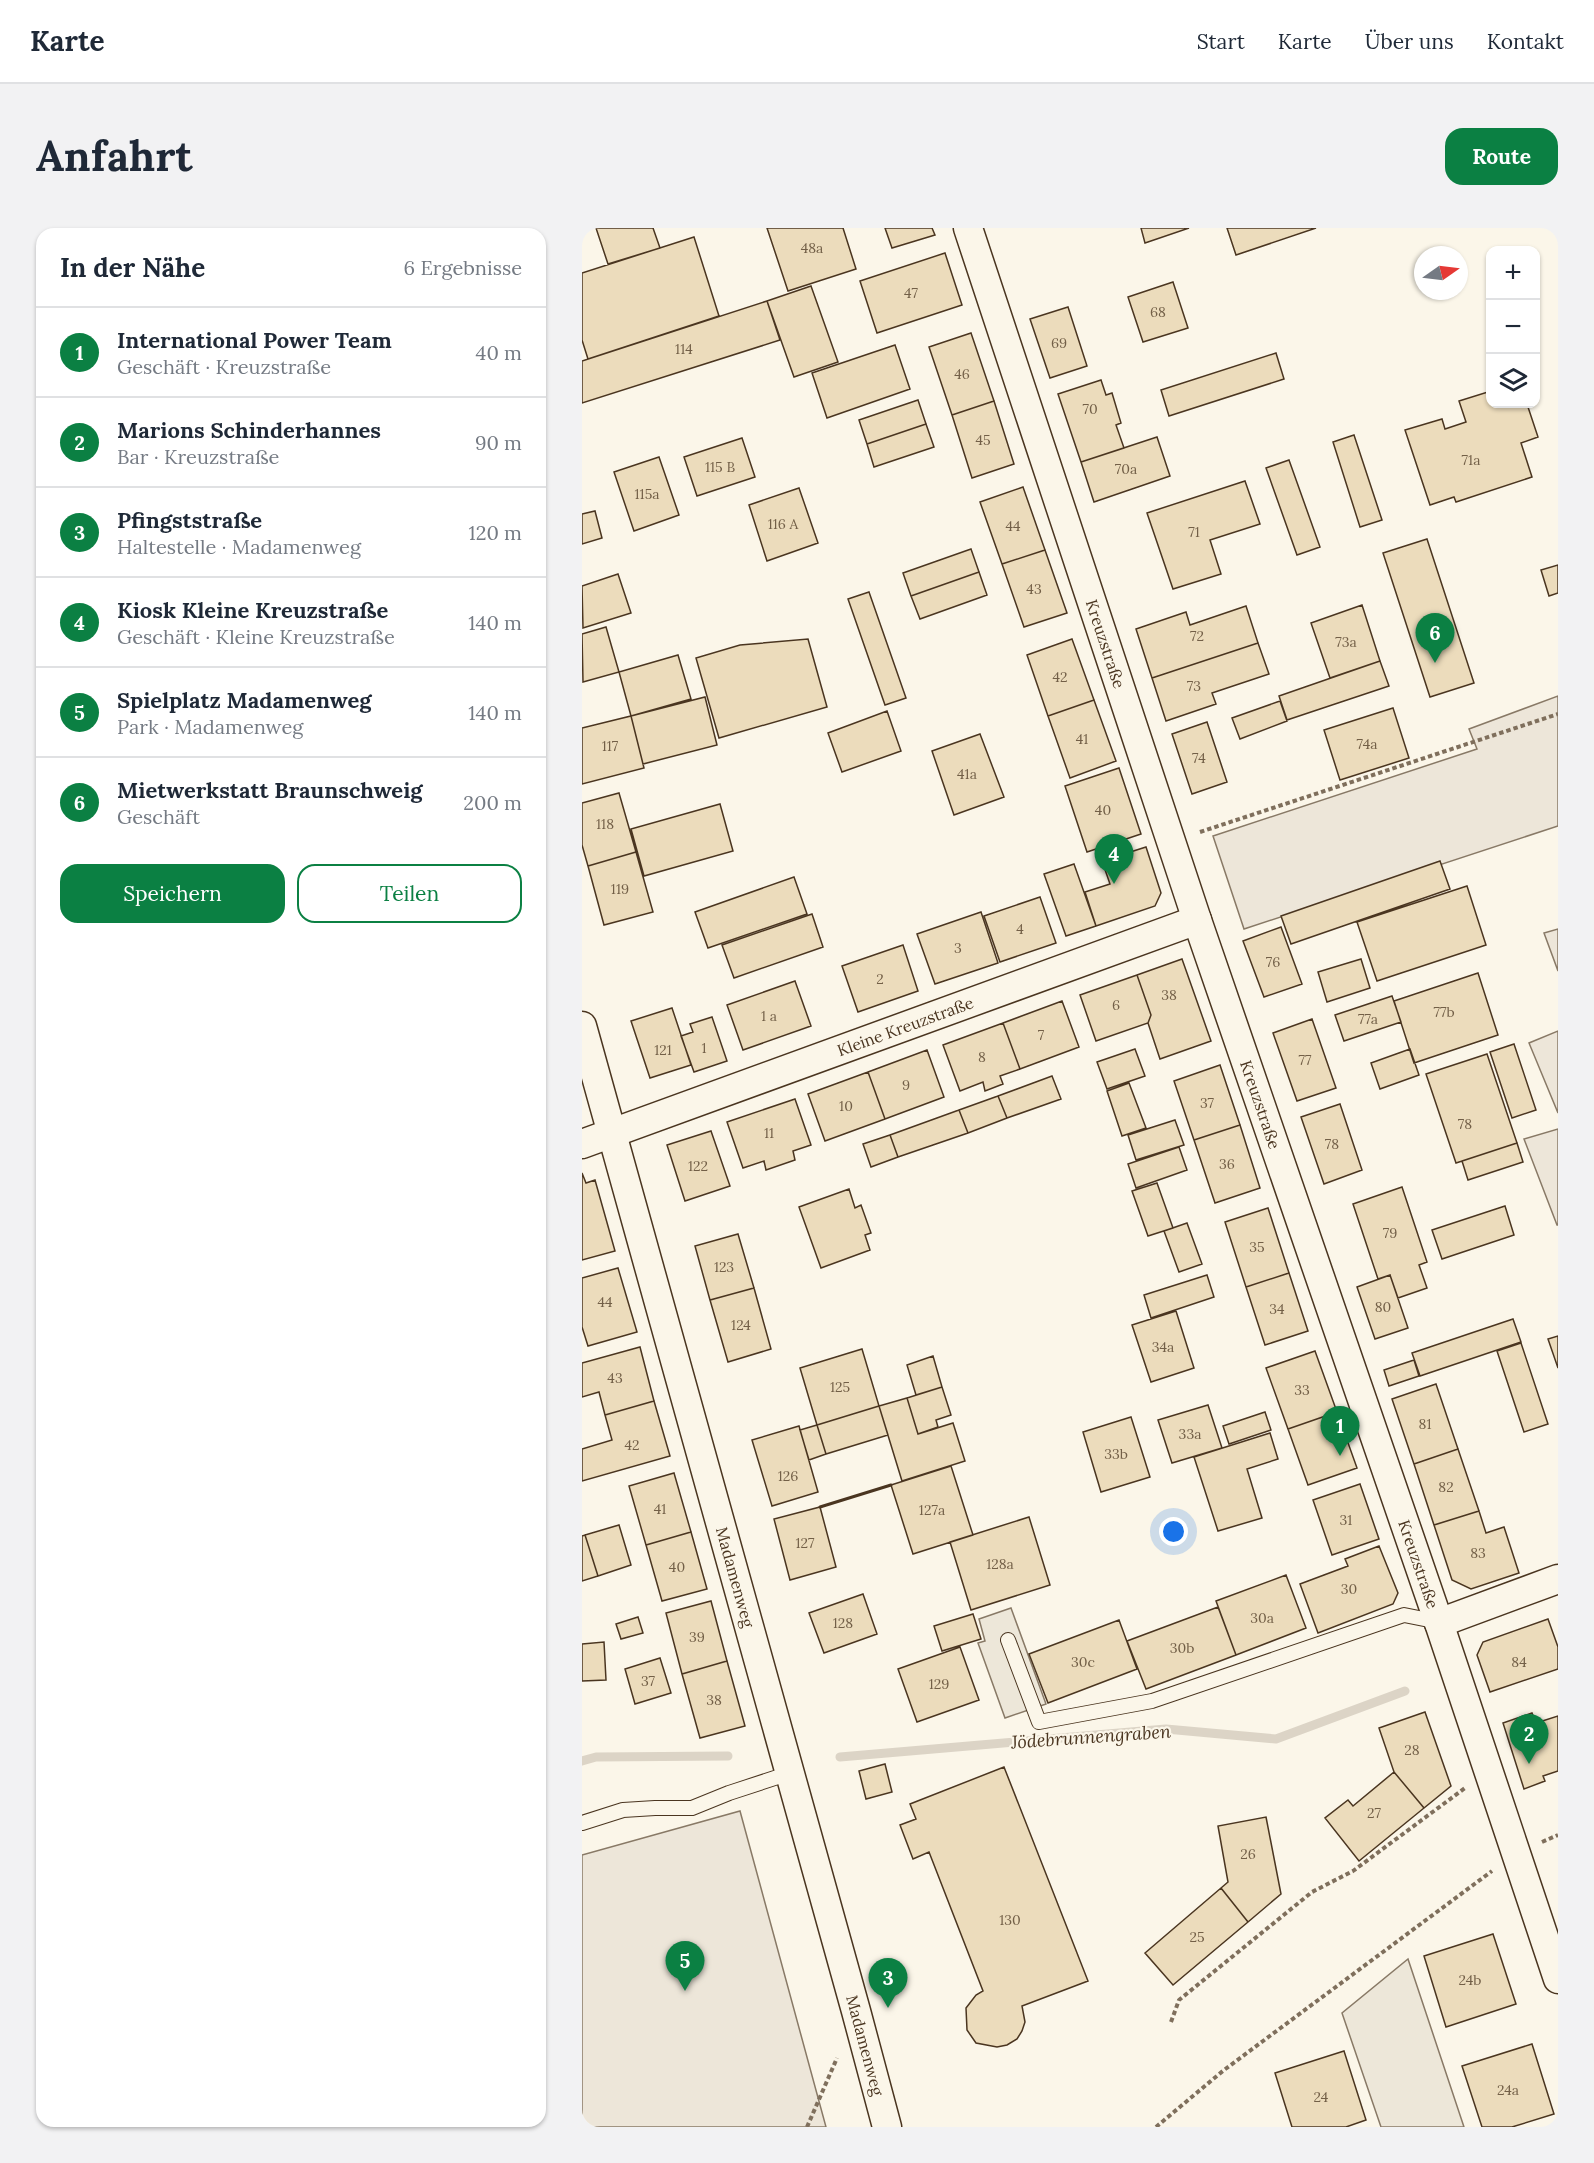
<!DOCTYPE html>
<html lang="de">
<meta charset="utf-8">
<style>
:root{--surface:#fff;--page:#f2f2f3;--text:#1f2937;--muted:#747a83;--line:#e0e1e3;--accent:#0b8043}
body{margin:0;font-family:Lora,serif;background:var(--page);color:var(--text)}
.controls{position:absolute;right:18px;top:18px;display:grid;overflow:hidden;border-radius:12px;box-shadow:0 2px 4px #0004}
.controls button{width:54px;height:54px;display:grid;place-items:center;padding:0;border:0;border-bottom:2px solid var(--line);background:var(--surface);color:var(--text);font:30px sans-serif}
.compass{position:absolute;left:832px;top:18px;width:54px;height:54px;border-radius:50%;background:var(--surface);box-shadow:0 2px 4px #0004;rotate:76deg}
.you{position:absolute;left:592px;top:1304px;width:21px;height:21px;margin:-15px;border:4px solid #fff;border-radius:50%;background:#1a73e8;box-shadow:0 0 0 9px #1a73e833}
.badge{display:grid;place-items:center;width:39px;height:39px;border-radius:50%;background:var(--accent);color:#fff;font-size:20px;font-weight:700}
.pin{position:absolute;translate:-50% -50px;filter:drop-shadow(0 2px 3px #0008)}
.pin::after{content:'';position:absolute;top:32px;width:21px;height:18px;background:inherit;clip-path:polygon(0 0,100% 0,50% 100%)}
.list{margin:0;padding:0;list-style:none}
h2{display:flex;justify-content:space-between;align-items:center;height:78px;margin:0;padding:0 24px;font-size:26px}
h2 small{font-size:20px;font-weight:400;color:var(--muted)}
.list li{display:grid;grid-template-columns:39px 1fr auto;gap:18px;align-items:center;box-sizing:border-box;height:90px;padding:0 24px;border-top:2px solid var(--line)}
.list b{display:block;font-size:22px;white-space:nowrap}
.list p{margin:0;font-size:20px;white-space:nowrap;color:var(--muted)}
.list em{font-size:20px;font-style:normal;color:var(--muted)}
.actions{display:flex;gap:12px;padding:18px 24px}
.actions a{flex:1;padding:14px 0;border:2px solid var(--accent);border-radius:18px;text-align:center;font-size:21px;color:var(--accent)}
.actions .main{background:var(--accent);color:#fff}
.icon{flex:none;width:33px;height:33px;fill:none;stroke:currentColor;stroke-width:2;stroke-linecap:round;stroke-linejoin:round}
.map{position:relative;flex:none;width:976px;height:1899px;overflow:hidden;border-radius:18px}
header{display:flex;align-items:center;gap:36px;box-sizing:border-box;height:84px;padding:0 30px;background:var(--surface);border-bottom:2px solid var(--line)}
header strong{font-size:28px}
nav{display:flex;gap:33px;margin-inline-start:auto;font-size:21px}
.intro{display:flex;align-items:center;justify-content:space-between;box-sizing:border-box;height:144px;padding:0 36px}
h1{margin:0;font-size:42px}
.button{padding:15px 27px;border-radius:18px;background:var(--accent);color:#fff;font-size:21px;font-weight:700}
main{display:flex;gap:36px;padding:0 36px}
aside{flex:1;background:var(--surface);border-radius:18px;box-shadow:0 2px 4px #0004}
.map>svg:first-child{display:block}
</style>
<header>
<strong>Karte</strong>
<nav><a>Start</a><a>Karte</a><a>Über uns</a><a>Kontakt</a></nav>
</header>
<div class="intro"><h1>Anfahrt</h1><a class="button">Route</a></div>
<main>
<aside>
<h2>In der Nähe<small>6 Ergebnisse</small></h2>
<ul class="list">
<li><span class="badge">1</span><div><b>International Power Team</b><p>Geschäft · Kreuzstraße</p></div><em>40 m</em></li>
<li><span class="badge">2</span><div><b>Marions Schinderhannes</b><p>Bar · Kreuzstraße</p></div><em>90 m</em></li>
<li><span class="badge">3</span><div><b>Pfingststraße</b><p>Haltestelle · Madamenweg</p></div><em>120 m</em></li>
<li><span class="badge">4</span><div><b>Kiosk Kleine Kreuzstraße</b><p>Geschäft · Kleine Kreuzstraße</p></div><em>140 m</em></li>
<li><span class="badge">5</span><div><b>Spielplatz Madamenweg</b><p>Park · Madamenweg</p></div><em>140 m</em></li>
<li><span class="badge">6</span><div><b>Mietwerkstatt Braunschweig</b><p>Geschäft</p></div><em>200 m</em></li>
</ul>
<div class="actions"><a class="main">Speichern</a><a>Teilen</a></div>
</aside>
<div class="map">
<svg width="976" height="1899" viewBox="0 0 976 1899">
<rect width="100%" height="100%" fill="#fbf6e9"/>
<path fill="#ede6d9" stroke="#887966" stroke-width="1.5" d="M 976,468 L 976,598 L 662,701 L 631,608 L 895,521 L 887,501 Z
M 976,701 L 976,743 L 962,705 Z
M 976,803 L 976,885 L 947,815 Z
M 976,901 L 976,997 L 975,997 L 942,911 Z
M 158,1583 L 244,1899 L 0,1899 L 0,1627 Z"/>
<path fill="#ede7d9" stroke="#887966" stroke-width="1.5" d="M 429,1380 L 464,1476 L 423,1490 L 396,1415 L 403,1413 L 397,1391 Z
M 826,1731 L 882,1899 L 799,1899 L 760,1785 Z"/>
<g fill="none" stroke-linecap="round" stroke-linejoin="round">
<path stroke="#dcd4c6" stroke-width="9" d="M 258,1529 L 584,1501 L 694,1511 L 823,1463
M 0,1533 L 14,1529 L 146,1528"/>
</g>
<path fill="#ecdcbc" stroke="#4a3520" stroke-width="1.5" d="M 14,0 L 71,0 L 78,20 L 26,36 Z
M 185,0 L 261,0 L 274,41 L 206,63 Z
M 303,0 L 350,0 L 353,7 L 310,20 Z
M 559,0 L 607,0 L 563,15 Z
M 645,0 L 734,0 L 654,27 Z
M 112,9 L 137,88 L 6,131 L 0,112 L 0,45 Z
M 363,25 L 380,77 L 295,105 L 278,53 Z
M 591,54 L 606,100 L 561,114 L 546,69 Z
M 229,58 L 256,134 L 212,149 L 185,73 Z
M 185,73 L 198,112 L 0,175 L 0,133 Z
M 486,79 L 505,138 L 468,150 L 448,91 Z
M 389,105 L 412,173 L 370,187 L 347,119 Z
M 313,117 L 328,161 L 245,190 L 230,145 Z
M 694,125 L 702,151 L 587,188 L 579,162 Z
M 519,152 L 524,167 L 530,165 L 539,195 L 534,197 L 542,220 L 499,234 L 476,166 Z
M 909,163 L 909,176 L 945,176 L 956,209 L 939,215 L 950,249 L 874,274 L 872,269 L 848,277 L 823,202 L 860,191 L 863,201 L 884,194 L 877,173 Z
M 336,172 L 344,196 L 285,216 L 277,192 Z
M 412,173 L 432,236 L 390,250 L 370,187 Z
M 344,196 L 352,219 L 292,239 L 285,216 Z
M 772,207 L 800,292 L 778,299 L 751,214 Z
M 575,209 L 588,248 L 512,274 L 499,234 Z
M 160,210 L 173,249 L 115,268 L 102,229 Z
M 77,229 L 97,287 L 52,303 L 32,244 Z
M 707,232 L 738,319 L 715,327 L 684,240 Z
M 663,253 L 678,296 L 628,312 L 639,346 L 591,361 L 565,285 Z
M 441,259 L 463,322 L 420,336 L 398,274 Z
M 217,260 L 236,315 L 185,333 L 167,277 Z
M 13,283 L 20,310 L 0,316 L 0,286 Z
M 845,311 L 892,455 L 848,469 L 801,325 Z
M 389,321 L 397,344 L 329,368 L 321,345 Z
M 463,322 L 485,385 L 442,399 L 420,336 Z
M 976,337 L 976,365 L 967,368 L 959,342 Z
M 397,344 L 405,367 L 338,391 L 329,368 Z
M 36,346 L 49,385 L 1,400 L 0,358 Z
M 287,364 L 324,470 L 303,477 L 266,371 Z
M 780,377 L 798,433 L 748,450 L 729,395 Z
M 664,378 L 676,415 L 570,450 L 554,401 L 604,384 L 608,397 Z
M 24,399 L 37,444 L 1,454 L 0,406 Z
M 226,411 L 245,479 L 137,510 L 114,430 L 158,417 Z
M 490,411 L 512,472 L 466,488 L 445,427 Z
M 676,415 L 687,446 L 630,465 L 634,476 L 584,493 L 570,450 Z
M 96,427 L 109,471 L 49,488 L 37,444 Z
M 798,433 L 807,458 L 705,492 L 697,468 Z
M 123,469 L 135,517 L 61,536 L 49,488 Z
M 512,472 L 534,533 L 488,550 L 466,488 Z
M 698,473 L 705,493 L 658,511 L 650,490 Z
M 811,480 L 827,530 L 758,552 L 742,502 Z
M 305,483 L 319,523 L 260,544 L 246,505 Z
M 49,488 L 62,540 L 0,556 L 0,500 Z
M 625,494 L 645,554 L 610,566 L 590,506 Z
M 398,506 L 422,569 L 372,587 L 350,523 Z
M 537,540 L 559,606 L 505,624 L 483,558 Z
M 37,565 L 54,624 L 6,638 L 0,617 L 0,575 Z
M 138,576 L 151,623 L 62,648 L 49,601 Z
M 564,619 L 579,665 L 573,678 L 514,698 L 503,664 L 528,656 L 520,633 Z
M 54,624 L 71,684 L 22,697 L 6,638 Z
M 858,633 L 868,661 L 709,716 L 699,688 Z
M 492,636 L 514,698 L 484,708 L 462,646 Z
M 212,649 L 225,686 L 126,720 L 113,684 Z
M 885,658 L 904,717 L 795,753 L 775,694 Z
M 458,669 L 474,715 L 418,734 L 402,688 Z
M 399,684 L 416,735 L 353,756 L 335,706 Z
M 230,686 L 241,719 L 152,750 L 140,717 Z
M 699,699 L 720,756 L 682,769 L 661,713 Z
M 321,717 L 336,763 L 276,784 L 260,738 Z
M 600,731 L 629,813 L 578,831 L 566,795 L 569,787 L 555,747 Z
M 779,731 L 788,760 L 745,774 L 736,744 Z
M 896,745 L 916,807 L 832,835 L 812,773 Z
M 555,747 L 569,787 L 566,795 L 514,813 L 498,767 Z
M 213,753 L 229,798 L 161,822 L 145,777 Z
M 810,768 L 819,794 L 762,813 L 753,787 Z
M 480,773 L 497,819 L 438,841 L 421,795 Z
M 90,780 L 109,837 L 68,850 L 49,793 Z
M 130,789 L 145,833 L 112,844 L 99,808 L 111,804 L 108,796 Z
M 730,791 L 754,860 L 715,873 L 691,805 Z
M 421,795 L 438,841 L 418,848 L 421,856 L 403,863 L 401,854 L 378,863 L 361,817 Z
M 932,816 L 954,882 L 930,890 L 908,824 Z
M 553,821 L 563,848 L 525,861 L 515,834 Z
M 828,821 L 837,847 L 798,861 L 789,835 Z
M 345,822 L 362,869 L 303,891 L 286,844 Z
M 905,826 L 935,915 L 874,935 L 844,846 Z
M 638,837 L 658,897 L 612,912 L 592,853 Z
M 286,844 L 303,891 L 243,913 L 226,866 Z
M 470,848 L 479,871 L 425,890 L 416,868 Z
M 547,855 L 564,900 L 540,908 L 525,863 Z
M 416,868 L 425,890 L 386,905 L 377,882 Z
M 213,871 L 229,917 L 211,923 L 213,932 L 184,942 L 182,933 L 161,940 L 145,894 Z
M 758,876 L 780,942 L 742,956 L 719,889 Z
M 377,882 L 386,905 L 316,929 L 308,907 Z
M 593,892 L 602,917 L 554,932 L 546,907 Z
M 658,897 L 678,960 L 633,975 L 612,912 Z
M 129,903 L 148,958 L 103,973 L 85,917 Z
M 308,907 L 316,929 L 289,939 L 281,916 Z
M 935,915 L 941,934 L 886,952 L 880,933 Z
M 597,919 L 605,942 L 554,960 L 546,936 Z
M 0,945 L 4,955 L 13,952 L 33,1023 L 0,1032 Z
M 575,955 L 591,1000 L 566,1008 L 550,963 Z
M 820,959 L 845,1034 L 837,1037 L 845,1060 L 816,1070 L 808,1047 L 796,1051 L 771,976 Z
M 267,961 L 273,980 L 279,977 L 289,1005 L 283,1007 L 288,1022 L 239,1040 L 217,979 Z
M 923,978 L 932,1007 L 860,1031 L 850,1002 Z
M 686,980 L 707,1045 L 664,1059 L 643,994 Z
M 605,995 L 620,1036 L 597,1044 L 582,1003 Z
M 156,1006 L 172,1060 L 128,1072 L 113,1018 Z
M 36,1040 L 55,1104 L 6,1118 L 0,1099 L 0,1050 Z
M 707,1045 L 726,1103 L 683,1117 L 664,1059 Z
M 625,1047 L 632,1069 L 569,1090 L 562,1067 Z
M 808,1047 L 826,1100 L 793,1111 L 775,1059 Z
M 172,1060 L 189,1121 L 146,1134 L 128,1072 Z
M 594,1083 L 612,1140 L 569,1154 L 550,1097 Z
M 931,1091 L 939,1114 L 838,1148 L 830,1125 Z
M 976,1108 L 976,1140 L 966,1111 Z
M 939,1115 L 966,1196 L 942,1204 L 915,1123 Z
M 58,1119 L 72,1173 L 23,1187 L 17,1164 L 0,1169 L 0,1135 Z
M 280,1121 L 297,1178 L 235,1197 L 218,1140 Z
M 733,1123 L 755,1184 L 706,1201 L 684,1140 Z
M 351,1128 L 360,1159 L 334,1167 L 325,1137 Z
M 832,1132 L 837,1148 L 807,1158 L 802,1142 Z
M 854,1156 L 876,1221 L 832,1236 L 810,1171 Z
M 360,1159 L 369,1187 L 354,1192 L 356,1199 L 336,1206 L 325,1170 Z
M 325,1170 L 336,1206 L 371,1195 L 383,1233 L 320,1253 L 297,1178 Z
M 72,1173 L 88,1228 L 0,1253 L 0,1221 L 30,1212 L 23,1187 Z
M 626,1177 L 640,1220 L 590,1235 L 576,1192 Z
M 297,1178 L 306,1207 L 244,1226 L 235,1197 Z
M 683,1184 L 689,1202 L 647,1216 L 641,1198 Z
M 755,1184 L 775,1240 L 726,1257 L 706,1201 Z
M 549,1189 L 568,1249 L 519,1264 L 501,1204 Z
M 235,1197 L 244,1226 L 227,1232 L 218,1202 Z
M 217,1198 L 236,1264 L 190,1278 L 170,1212 Z
M 688,1205 L 696,1231 L 665,1241 L 680,1290 L 636,1303 L 612,1229 Z
M 876,1221 L 897,1283 L 852,1297 L 832,1236 Z
M 369,1238 L 391,1307 L 331,1326 L 309,1257 Z
M 92,1245 L 109,1304 L 64,1317 L 47,1258 Z
M 778,1256 L 797,1311 L 750,1327 L 731,1272 Z
M 238,1279 L 254,1339 L 208,1352 L 192,1291 Z
M 897,1283 L 904,1305 L 922,1299 L 937,1345 L 889,1361 L 870,1352 L 852,1297 Z
M 447,1289 L 468,1357 L 389,1382 L 368,1314 Z
M 37,1297 L 49,1337 L 16,1348 L 3,1307 Z
M 109,1304 L 125,1361 L 80,1373 L 64,1317 Z
M 3,1307 L 16,1348 L 0,1353 L 0,1308 Z
M 797,1318 L 816,1365 L 811,1376 L 736,1405 L 718,1356 L 766,1338 L 763,1331 Z
M 704,1347 L 724,1400 L 654,1427 L 634,1373 Z
M 281,1366 L 295,1406 L 242,1425 L 227,1385 Z
M 129,1373 L 145,1433 L 100,1446 L 84,1385 Z
M 636,1379 L 654,1427 L 564,1461 L 545,1413 Z
M 391,1386 L 399,1411 L 360,1423 L 352,1398 Z
M 56,1389 L 61,1405 L 39,1411 L 34,1396 Z
M 966,1391 L 976,1419 L 976,1441 L 908,1464 L 895,1427 L 901,1414 Z
M 537,1392 L 555,1441 L 466,1475 L 447,1426 Z
M 22,1414 L 24,1452 L 0,1453 L 0,1416 Z
M 378,1419 L 397,1472 L 335,1494 L 316,1441 Z
M 78,1430 L 89,1465 L 53,1476 L 43,1441 Z
M 145,1433 L 163,1498 L 118,1510 L 100,1446 Z
M 843,1484 L 869,1558 L 842,1580 L 812,1544 L 797,1500 Z
M 950,1485 L 954,1495 L 976,1488 L 976,1543 L 961,1548 L 963,1553 L 942,1561 L 921,1495 Z
M 303,1536 L 310,1564 L 284,1571 L 277,1543 Z
M 422,1539 L 506,1753 L 440,1778 L 443,1794 L 440,1803 L 435,1811 L 425,1817 L 415,1819 L 394,1815 L 385,1802 L 384,1780 L 394,1767 L 401,1763 L 347,1624 L 331,1631 L 318,1597 L 334,1591 L 328,1576 Z
M 812,1544 L 842,1580 L 777,1633 L 743,1590 L 766,1572 L 771,1578 Z
M 684,1589 L 699,1666 L 666,1694 L 639,1660 L 646,1654 L 636,1598 Z
M 639,1660 L 666,1694 L 591,1757 L 563,1725 Z
M 911,1706 L 934,1776 L 864,1799 L 842,1728 Z
M 303,1748 L 309,1767 L 301,1769 L 295,1750 Z
M 950,1816 L 972,1886 L 930,1899 L 900,1899 L 880,1838 Z
M 762,1823 L 784,1892 L 764,1899 L 710,1899 L 693,1845 Z"/>
<g fill="none" stroke-linecap="round" stroke-linejoin="round">
<g stroke="#4a3520" stroke-width="16">
<path id="lane" d="M 426,1412 L 457,1494 L 570,1473 L 822,1387 L 857,1394
M 0,1595 L 41,1582 L 73,1580 L 110,1580 L 147,1565 L 208,1545"/>
</g>
<g stroke="#4a3520" stroke-width="31">
<g id="street">
<path id="s1" d="M 386,0 L 615,692 L 857,1395 L 976,1751"/>
<path id="s2" d="M 0,798 L 274,1783 L 305,1899"/>
<path id="s3" d="M 0,916 L 615,692"/>
<path d="M 857,1395 L 976,1351"/>
</g>
</g>
<path stroke="#7f6f5c" stroke-width="4" stroke-dasharray="4.5 3" stroke-linecap="butt" d="M 618,604 L 976,486
M 960,1614 L 976,1607
M 589,1794 L 597,1772 L 730,1664 L 771,1643 L 883,1560
M 225,1899 L 255,1830
M 574,1899 L 642,1842 L 910,1643"/>
<use href="#lane" stroke="#fbf6e9" stroke-width="14"/>
<use href="#street" stroke="#fbf6e9" stroke-width="28"/>
<path stroke="#4a3520" stroke-width="3" d="M 238,1279 L 309,1257"/>
</g>
<g text-anchor="middle" stroke-width="4.5" stroke-linejoin="round" paint-order="stroke">
<g font-size="14" fill="#725f47">
<text x="230" y="25">48a</text>
<text x="329" y="70">47</text>
<text x="576" y="89">68</text>
<text x="477" y="120">69</text>
<text x="102" y="126">114</text>
<text x="380" y="151">46</text>
<text x="508" y="186">70</text>
<text x="401" y="217">45</text>
<text x="889" y="237">71a</text>
<text x="138" y="244">115 B</text>
<text x="544" y="246">70a</text>
<text x="65" y="271">115a</text>
<text x="201" y="301">116 A</text>
<text x="431" y="303">44</text>
<text x="612" y="309">71</text>
<text x="452" y="366">43</text>
<text x="615" y="413">72</text>
<text x="764" y="419">73a</text>
<text x="478" y="454">42</text>
<text x="612" y="463">73</text>
<text x="500" y="516">41</text>
<text x="785" y="521">74a</text>
<text x="28" y="523">117</text>
<text x="617" y="535">74</text>
<text x="385" y="551">41a</text>
<text x="521" y="587">40</text>
<text x="23" y="601">118</text>
<text x="38" y="666">119</text>
<text x="438" y="706">4</text>
<text x="376" y="725">3</text>
<text x="691" y="739">76</text>
<text x="298" y="756">2</text>
<text x="587" y="772">38</text>
<text x="534" y="782">6</text>
<text x="862" y="789">77b</text>
<text x="187" y="793">1 a</text>
<text x="786" y="796">77a</text>
<text x="459" y="812">7</text>
<text x="122" y="825">1</text>
<text x="81" y="827">121</text>
<text x="400" y="834">8</text>
<text x="723" y="837">77</text>
<text x="324" y="862">9</text>
<text x="625" y="880">37</text>
<text x="264" y="883">10</text>
<text x="883" y="901">78</text>
<text x="187" y="910">11</text>
<text x="750" y="921">78</text>
<text x="645" y="941">36</text>
<text x="116" y="943">122</text>
<text x="808" y="1010">79</text>
<text x="675" y="1024">35</text>
<text x="142" y="1044">123</text>
<text x="23" y="1079">44</text>
<text x="801" y="1084">80</text>
<text x="695" y="1086">34</text>
<text x="159" y="1102">124</text>
<text x="581" y="1124">34a</text>
<text x="33" y="1155">43</text>
<text x="258" y="1164">125</text>
<text x="720" y="1167">33</text>
<text x="843" y="1201">81</text>
<text x="608" y="1211">33a</text>
<text x="50" y="1222">42</text>
<text x="534" y="1231">33b</text>
<text x="206" y="1253">126</text>
<text x="864" y="1264">82</text>
<text x="78" y="1286">41</text>
<text x="350" y="1287">127a</text>
<text x="764" y="1297">31</text>
<text x="223" y="1320">127</text>
<text x="896" y="1330">83</text>
<text x="418" y="1341">128a</text>
<text x="95" y="1344">40</text>
<text x="767" y="1366">30</text>
<text x="680" y="1395">30a</text>
<text x="261" y="1400">128</text>
<text x="115" y="1414">39</text>
<text x="600" y="1425">30b</text>
<text x="501" y="1439">30c</text>
<text x="937" y="1439">84</text>
<text x="66" y="1458">37</text>
<text x="357" y="1461">129</text>
<text x="132" y="1477">38</text>
<text x="830" y="1527">28</text>
<text x="792" y="1590">27</text>
<text x="666" y="1631">26</text>
<text x="428" y="1697">130</text>
<text x="615" y="1714">25</text>
<text x="888" y="1757">24b</text>
<text x="926" y="1867">24a</text>
<text x="739" y="1874">24</text>
</g>
<g font-size="16" fill="#4a3520" stroke="#fbf6e9">
<text dy="6" stroke="none"><textPath href="#s1" startOffset="438">Kreuzstraße</textPath></text>
<text dy="6" stroke="none"><textPath href="#s3" startOffset="344">Kleine Kreuzstraße</textPath></text>
<text dy="6" stroke="none"><textPath href="#s1" startOffset="924">Kreuzstraße</textPath></text>
<text dy="6" stroke="none"><textPath href="#s1" startOffset="1410">Kreuzstraße</textPath></text>
<text dy="6" stroke="none"><textPath href="#s2" startOffset="572">Madamenweg</textPath></text>
<text dy="6" stroke="none"><textPath href="#s2" startOffset="1058">Madamenweg</textPath></text>
</g>
<g font-size="18" font-style="italic" fill="#4a3520" stroke="#fbf6e9">
<text transform="translate(509 1509) rotate(-4)" y="6">Jödebrunnengraben</text>
</g>
</g>
</svg>
<div class="controls">
<button>+</button>
<button>−</button>
<button><svg class="icon" aria-label="layers" viewBox="0 0 24 24"><path d="M12 4l9 5-9 5-9-5zM3 14l9 5 9-5"/></svg></button>
</div>
<svg class="compass" viewBox="-18 -18 36 36"><path d="M0-13l5 13h-10z" fill="#e53935"/><path d="M0 13l5-13h-10z" fill="#747a83"/></svg>
<div class="you"></div>
<div class="pin badge" style="left:758px;top:1228px">1</div>
<div class="pin badge" style="left:947px;top:1536px">2</div>
<div class="pin badge" style="left:306px;top:1780px">3</div>
<div class="pin badge" style="left:532px;top:656px">4</div>
<div class="pin badge" style="left:103px;top:1763px">5</div>
<div class="pin badge" style="left:853px;top:435px">6</div>
</div>
</main>
